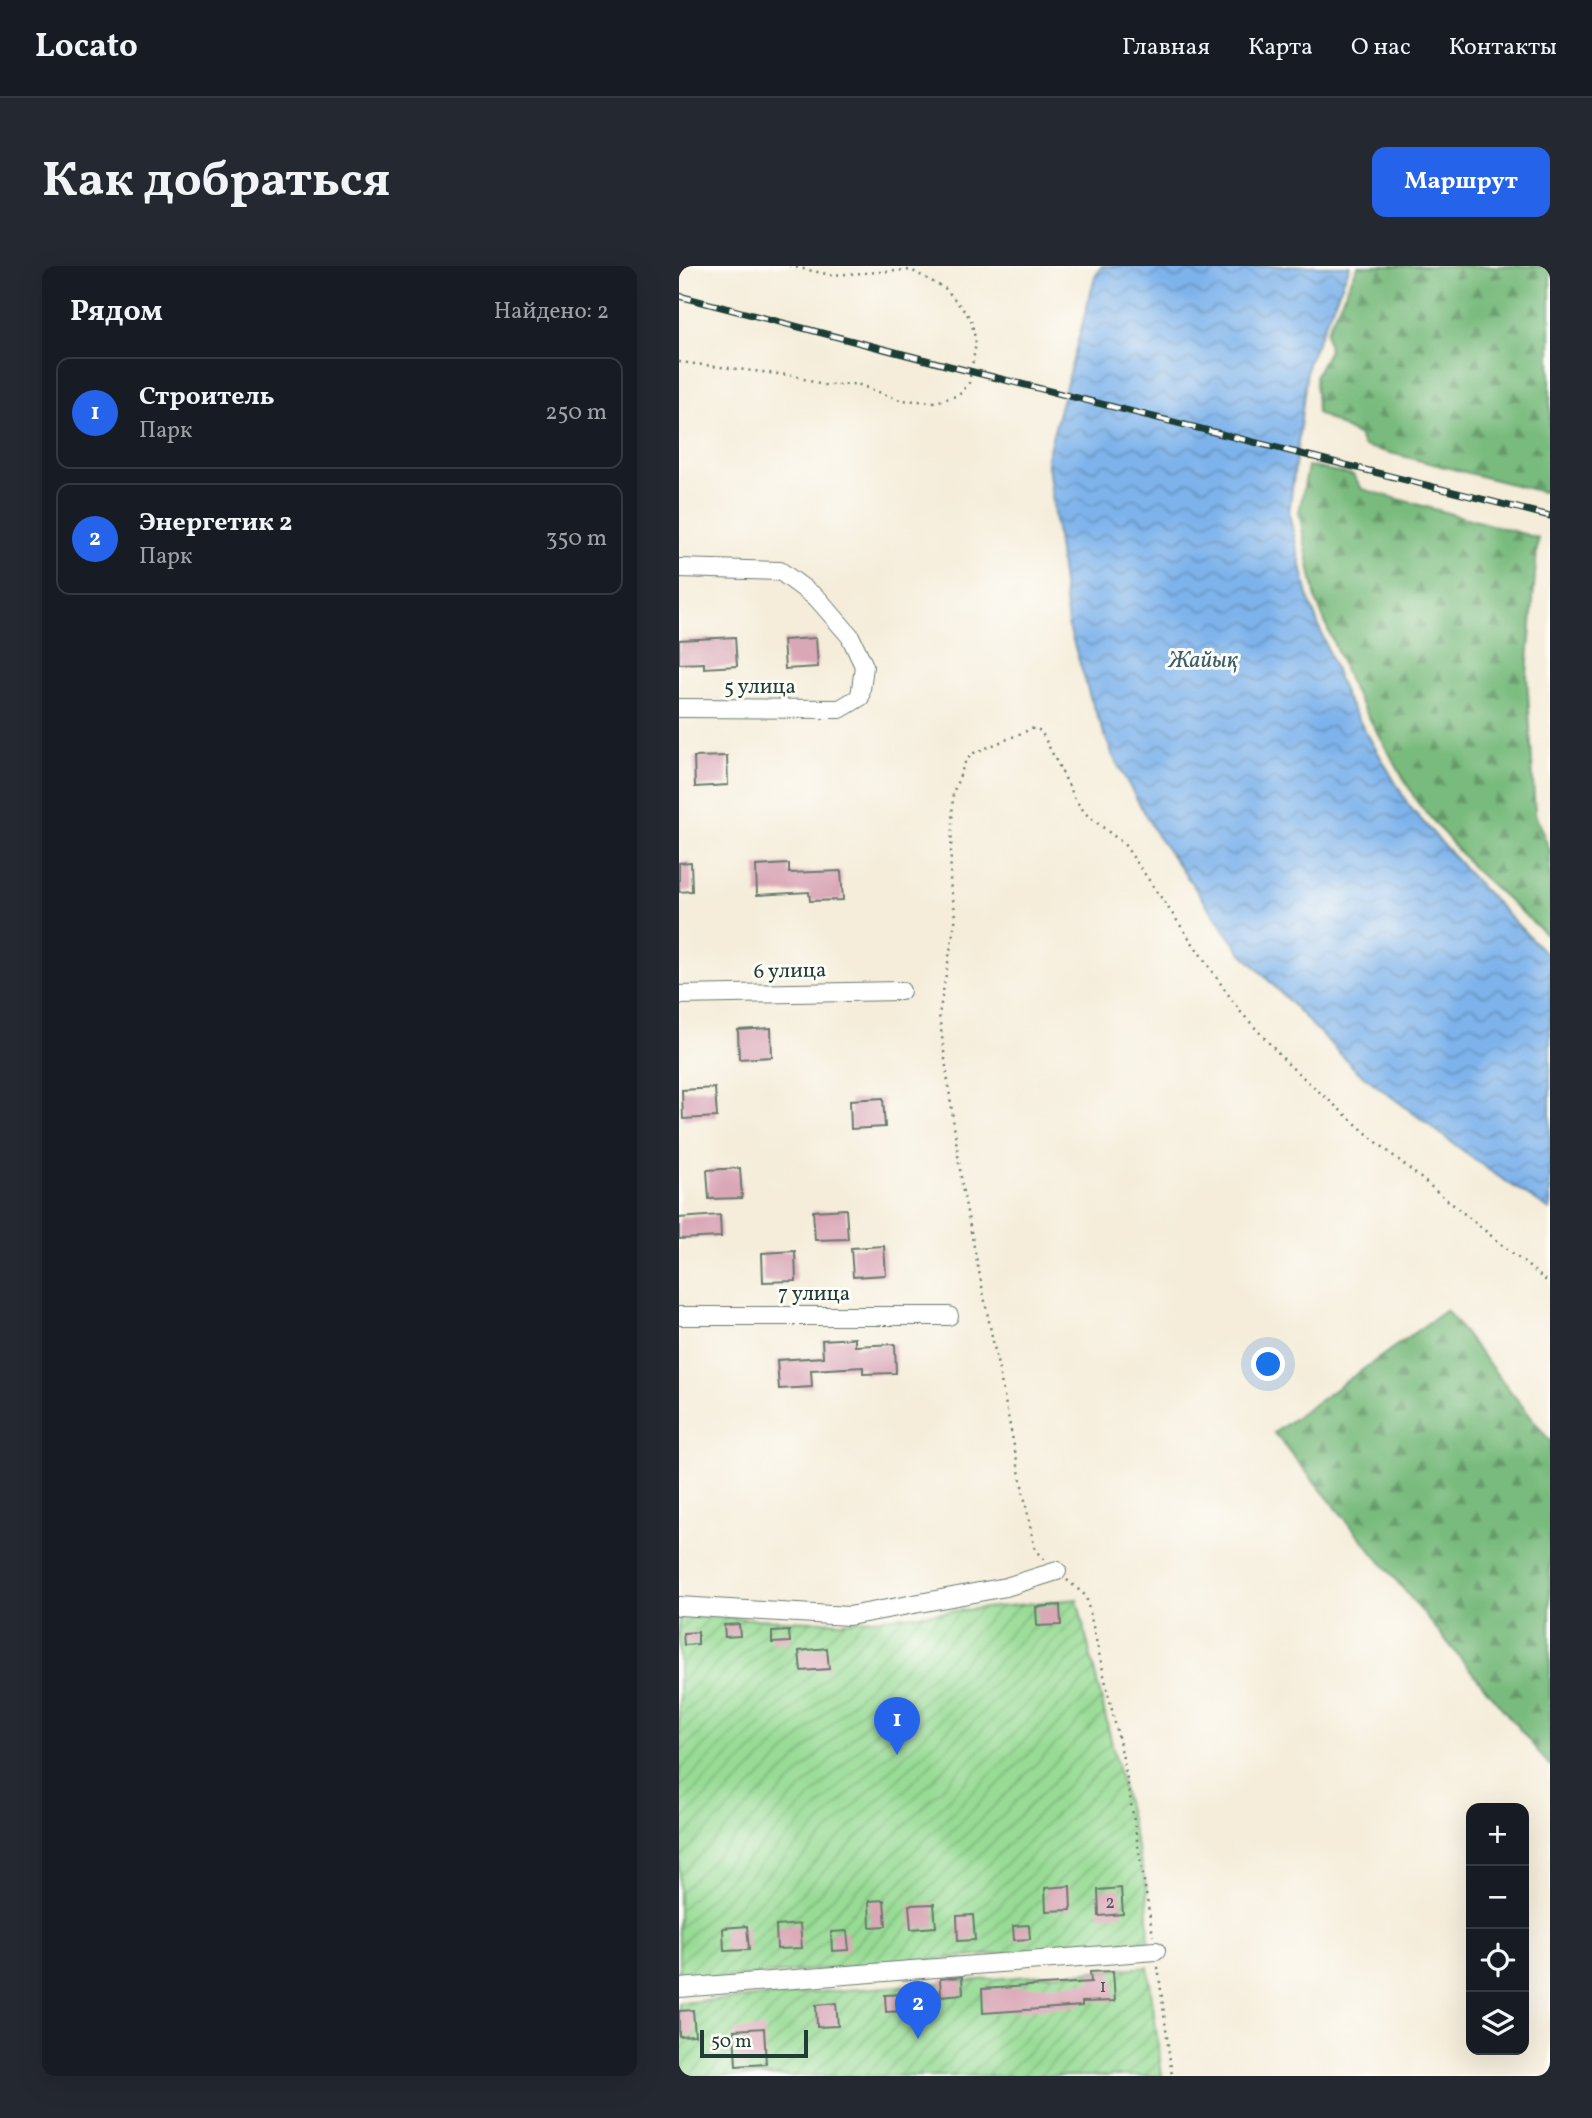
<!DOCTYPE html>
<html lang="ru">
<meta charset="utf-8">
<style>
:root{--surface:#171b24;--page:#242831;--text:#f1f3f6;--muted:#9ea1a6;--line:#363941;--accent:#2563eb}
body{margin:0;font-family:Vollkorn,serif;background:var(--page);color:var(--text)}
.controls{position:absolute;right:21px;bottom:21px;display:grid;overflow:hidden;border-radius:14px;box-shadow:0 7px 28px #0002}
.controls button{width:63px;height:63px;display:grid;place-items:center;padding:0;border:0;border-bottom:2px solid var(--line);background:var(--surface);color:var(--text);font:35px sans-serif}
.scale{position:absolute;left:21px;bottom:18px;width:108px;box-sizing:border-box;padding-left:7px;border:4px solid #1f3d34;border-top:0;font-size:19px;line-height:24px;white-space:nowrap;color:#1f3d34;-webkit-text-stroke:5px #fdfcf7;paint-order:stroke}
.you{position:absolute;left:590px;top:1099px;width:24px;height:24px;margin:-18px;border:5px solid #fff;border-radius:50%;background:#1a73e8;box-shadow:0 0 0 10px #1a73e833}
.badge{display:grid;place-items:center;width:46px;height:46px;border-radius:50%;background:var(--accent);color:#fff;font-size:23px;font-weight:700}
.pin{position:absolute;translate:-50% -58px;filter:drop-shadow(0 2px 4px #0008)}
.pin::after{content:'';position:absolute;top:37px;width:24px;height:21px;background:inherit;clip-path:polygon(0 0,100% 0,50% 100%)}
.list{margin:0;padding:0;list-style:none}
h2{display:flex;justify-content:space-between;align-items:center;height:91px;margin:0;padding:0 28px;font-size:30px}
h2 small{font-size:23px;font-weight:400;color:var(--muted)}
.list li{display:grid;grid-template-columns:46px 1fr auto;gap:21px;align-items:center;box-sizing:border-box;height:112px;margin:0 14px 14px;padding:0 14px;border:2px solid var(--line);border-radius:14px}
.list b{display:block;font-size:26px;white-space:nowrap}
.list p{margin:0;font-size:23px;white-space:nowrap;color:var(--muted)}
.list em{font-size:23px;font-style:normal;color:var(--muted)}
.icon{flex:none;width:38px;height:38px;fill:none;stroke:currentColor;stroke-width:2;stroke-linecap:round;stroke-linejoin:round}
.map{position:relative;flex:none;width:871px;height:1810px;overflow:hidden;border-radius:14px}
header{display:flex;align-items:center;gap:42px;box-sizing:border-box;height:98px;padding:0 35px;background:var(--surface);border-bottom:2px solid var(--line)}
header strong{font-size:33px}
nav{display:flex;gap:38px;margin-inline-start:auto;font-size:24px}
.intro{display:flex;align-items:center;justify-content:space-between;box-sizing:border-box;height:168px;padding:0 42px}
h1{margin:0;font-size:49px}
.button{padding:18px 32px;border-radius:14px;background:var(--accent);color:#fff;font-size:24px;font-weight:700}
main{display:flex;gap:42px;padding:0 42px}
aside{flex:1;background:var(--surface);border-radius:14px;box-shadow:0 7px 28px #0002}
.map>svg:first-child{display:block}
</style>
<header>
<strong>Locato</strong>
<nav><a>Главная</a><a>Карта</a><a>О нас</a><a>Контакты</a></nav>
</header>
<div class="intro"><h1>Как добраться</h1><a class="button">Маршрут</a></div>
<main>
<aside>
<h2>Рядом<small>Найдено: 2</small></h2>
<ul class="list">
<li><span class="badge">1</span><div><b>Строитель</b><p>Парк</p></div><em>250 m</em></li>
<li><span class="badge">2</span><div><b>Энергетик 2</b><p>Парк</p></div><em>350 m</em></li>
</ul>
</aside>
<div class="map">
<svg width="871" height="1810" viewBox="0 0 871 1810">
<defs>
<pattern id="forest-firs" width="22" height="20" patternUnits="userSpaceOnUse" patternTransform="scale(1.75)"><rect width="22" height="20" fill="#79bb7e"/><path d="M5 1l3.5 6h-7zM16 11l3.5 6h-7z" fill="#639968"/></pattern>
<pattern id="garden-furrows" width="10" height="10" patternUnits="userSpaceOnUse" patternTransform="scale(1.75)"><rect width="10" height="10" fill="#97db94"/><path d="M-1 1l2-2M0 10L10 0M9 11l2-2" fill="none" stroke="#7bb37a"/></pattern>
<pattern id="water-waves" width="16" height="10" patternUnits="userSpaceOnUse" patternTransform="scale(1.75)"><rect width="16" height="10" fill="#7db2eb"/><path d="M0 5q4-4 8 0t8 0" fill="none" stroke="#6692bf"/></pattern>
</defs>
<rect width="100%" height="100%" fill="#fdfcf7"/>
<filter id="ink" filterUnits="userSpaceOnUse"><feTurbulence type="fractalNoise" baseFrequency=".0143" numOctaves="2"/><feDisplacementMap in="SourceGraphic" scale="14" xChannelSelector="R" yChannelSelector="G"/><feConvolveMatrix kernelMatrix="1 2 1 2 8 2 1 2 1" color-interpolation-filters="sRGB"/></filter>
<filter id="wash" filterUnits="userSpaceOnUse"><feTurbulence type="fractalNoise" baseFrequency=".00686" numOctaves="4" result="noise"/><feDisplacementMap in="SourceGraphic" scale="28" xChannelSelector="R" yChannelSelector="G"/><feGaussianBlur stdDeviation="1.57" result="paint"/><feColorMatrix in="noise" values="0 0 0 0 0 0 0 0 0 0 0 0 0 0 0 0 0 1.4 0 .05"/><feComposite in="paint" operator="in"/></filter>
<g filter="url(#wash)">
<rect width="100%" height="100%" fill="#f5edda"/>
<path fill="url(#forest-firs)" stroke="#4c7c59" stroke-width="2" d="M 679,0 L 871,0 L 871,224 L 863,226 L 684,180 L 680,170 L 638,147 L 636,110 L 650,84 L 647,66 Z
M 629,200 L 674,209 L 683,223 L 859,272 L 848,409 L 856,548 L 871,585 L 871,672 L 795,603 L 738,536 L 672,420 L 637,334 L 620,247 Z
M 767,1044 L 871,1175 L 871,1500 L 595,1167 Z"/>
<path fill="url(#garden-furrows)" stroke="#5b8c64" stroke-width="2" d="M 398,1333 L 468,1623 L 470,1675 L 0,1716 L 0,1350 L 161,1356 Z
M 469,1701 L 483,1810 L 0,1810 L 0,1737 Z"/>
<path fill="url(#water-waves)" stroke="#4e7890" stroke-width="2" d="M 423,0 L 671,0 L 629,97 L 610,248 L 630,334 L 666,430 L 730,540 L 797,616 L 871,692 L 871,944 L 811,905 L 677,804 L 562,686 L 477,568 L 434,490 L 411,431 L 389,358 L 368,191 L 416,11 Z"/>
<g id="blocks">
<path fill="#daa7b7" d="M 56,371 L 58,400 L 25,402 L 25,397 L 0,398 L 0,374 Z
M 137,372 L 139,401 L 106,403 L 104,374 Z
M 48,490 L 49,519 L 16,521 L 15,491 Z
M 12,596 L 13,625 L 0,626 L 0,597 Z
M 110,598 L 110,607 L 162,605 L 164,634 L 131,635 L 130,626 L 78,629 L 77,600 Z
M 92,762 L 93,791 L 60,793 L 59,764 Z
M 36,822 L 38,851 L 4,853 L 3,824 Z
M 204,832 L 206,861 L 172,863 L 171,834 Z
M 61,902 L 63,932 L 30,933 L 28,904 Z
M 167,943 L 169,973 L 136,974 L 134,945 Z
M 41,949 L 42,971 L 0,973 L 0,952 Z
M 205,980 L 207,1009 L 174,1011 L 172,982 Z
M 116,985 L 117,1015 L 84,1016 L 83,987 Z
M 176,1072 L 176,1080 L 216,1078 L 217,1107 L 184,1108 L 184,1101 L 132,1104 L 133,1121 L 100,1123 L 98,1094 L 144,1091 L 143,1074 Z
M 381,1339 L 382,1359 L 358,1360 L 357,1341 Z
M 60,1358 L 61,1370 L 46,1371 L 45,1359 Z
M 110,1365 L 111,1376 L 93,1377 L 93,1366 Z
M 19,1366 L 19,1378 L 5,1379 L 4,1367 Z
M 148,1382 L 150,1403 L 122,1405 L 120,1385 Z
M 391,1620 L 392,1644 L 367,1645 L 366,1622 Z
M 442,1622 L 444,1648 L 420,1650 L 419,1624 Z
M 205,1634 L 207,1660 L 191,1661 L 190,1635 Z
M 255,1638 L 257,1661 L 232,1663 L 230,1639 Z
M 294,1649 L 296,1674 L 279,1675 L 278,1650 Z
M 121,1658 L 123,1682 L 98,1683 L 97,1660 Z
M 350,1659 L 351,1673 L 335,1674 L 334,1660 Z
M 68,1660 L 70,1684 L 45,1685 L 44,1662 Z
M 168,1665 L 170,1684 L 153,1685 L 152,1666 Z
M 434,1705 L 436,1735 L 403,1736 L 403,1740 L 304,1747 L 303,1723 L 412,1716 L 411,1706 Z
M 283,1711 L 284,1728 L 262,1730 L 261,1713 Z
M 224,1728 L 225,1745 L 207,1746 L 206,1729 Z
M 157,1737 L 159,1760 L 138,1761 L 137,1739 Z
M 14,1744 L 16,1769 L 0,1770 L 0,1745 Z
M 85,1762 L 87,1798 L 57,1800 L 55,1764 Z"/>
</g>
</g>
<g filter="url(#ink)">
<use href="#blocks" fill-opacity="0" stroke="#6a7b6e" stroke-width="2"/>
<g fill="none" stroke-linecap="round" stroke-linejoin="round">
<g stroke="#6a7b6e" stroke-width="20">
<path id="minor" d="M 0,302 L 101,305 L 139,333 L 171,370 L 185,400 L 181,431 L 161,443 L 0,442
M 0,729 L 222,725
M 0,1050 L 270,1050
M 0,1340 L 170,1350 L 327,1321 L 378,1305
M 0,1722 L 477,1685"/>
</g>
<path stroke="#6a7b6e" stroke-width="2.5" stroke-dasharray="2 5" stroke-linecap="butt" d="M 0,96 L 116,110 L 143,119 L 178,118 L 221,134 L 257,136 L 280,129 L 290,117 L 297,77 L 292,53 L 267,23 L 232,4 L 152,9 L 111,0
M 365,1293 L 356,1284 L 284,926 L 260,749 L 277,650 L 271,617 L 274,527 L 287,494 L 295,487 L 355,462 L 362,465 L 398,536 L 407,548 L 445,578 L 560,744 L 610,799 L 694,873 L 871,1018
M 388,1314 L 407,1330 L 446,1501 L 474,1670
M 479,1701 L 493,1810"/>
<use href="#minor" stroke="#fff" stroke-width="18"/>
<g stroke="#1f3d34" stroke-width="7">
<path id="rail" d="M 0,30 L 278,102 L 871,250"/>
</g>
<use href="#rail" stroke="#fdfcf7" stroke-width="4.5" stroke-dasharray="13" stroke-linecap="butt"/>
</g>
</g>
<g text-anchor="middle" stroke-width="6" stroke-linejoin="round" paint-order="stroke">
<g font-size="18" fill="#4e5855">
<text x="431" y="1642">2</text>
<text x="424" y="1726">1</text>
</g>
<g font-size="21" fill="#1f3d34" stroke="#fdfcf7">
<text x="81" y="427">5 улица</text>
<text transform="translate(111 704) rotate(-1)" y="7">6 улица</text>
<text x="135" y="1034">7 улица</text>
</g>
<g font-size="23" font-style="italic" fill="#3b606b" stroke="#fdfcf7">
<text x="524" y="401">Жайық</text>
</g>
</g>
</svg>
<div class="controls">
<button>+</button>
<button>−</button>
<button><svg class="icon" aria-label="locate" viewBox="0 0 24 24"><circle cx="12" cy="12" r="6"/><path d="M12 2v4M12 18v4M2 12h4M18 12h4"/></svg></button>
<button><svg class="icon" aria-label="layers" viewBox="0 0 24 24"><path d="M12 4l9 5-9 5-9-5zM3 14l9 5 9-5"/></svg></button>
</div>
<div class="scale">50 m</div>
<div class="you"></div>
<div class="pin badge" style="left:218px;top:1489px">1</div>
<div class="pin badge" style="left:239px;top:1773px">2</div>
</div>
</main>
